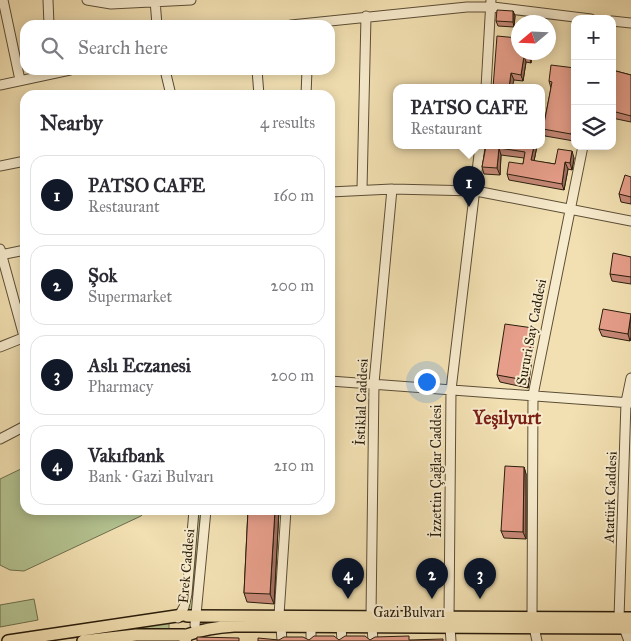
<!DOCTYPE html>
<meta charset="utf-8">
<style>
:root{--surface:#fff;--page:#f7f7f7;--text:#2b2b33;--muted:#7c7c81;--line:#e1e1e2;--accent:#111827}
body{margin:0;font-family:"IM FELL Great Primer",serif;background:var(--page);color:var(--text)}
.controls{position:absolute;right:15px;top:15px;display:grid;overflow:hidden;border-radius:10px;box-shadow:0 2px 12px #0003}
.controls button{width:45px;height:45px;display:grid;place-items:center;padding:0;border:0;border-bottom:1px solid var(--line);background:var(--surface);color:var(--text);font:25px sans-serif}
.compass{position:absolute;left:511px;top:15px;width:45px;height:45px;border-radius:50%;background:var(--surface);box-shadow:0 2px 12px #0003;rotate:251deg}
.you{position:absolute;left:426px;top:381px;width:18px;height:18px;margin:-12px;border:4px solid #fff;border-radius:50%;background:#1a73e8;box-shadow:0 0 0 8px #1a73e833}
.badge{display:grid;place-items:center;width:32px;height:32px;border-radius:50%;background:var(--accent);color:#fff;font-size:16px;font-weight:700}
.pin{position:absolute;translate:-50% -41px;filter:drop-shadow(0 1px 2px #0008)}
.pin::after{content:'';position:absolute;top:26px;width:18px;height:15px;background:inherit;clip-path:polygon(0 0,100% 0,50% 100%)}
.popup{position:absolute;left:393px;top:84px;width:152px;height:65px;box-sizing:border-box;display:grid;place-content:center;border-radius:10px;background:var(--surface);filter:drop-shadow(0 1px 4px #0005);font-size:16px;white-space:nowrap;color:var(--muted)}
.popup b{font-size:19px;color:var(--text)}
.popup::after{content:'';position:absolute;left:50%;top:100%;margin-left:-10px;border:10px solid transparent;border-top-color:var(--surface)}
.list{margin:0;padding:0;list-style:none}
h2{display:flex;justify-content:space-between;align-items:center;height:65px;margin:0;padding:0 20px;font-size:21px}
h2 small{font-size:16px;font-weight:400;color:var(--muted)}
.list li{display:grid;grid-template-columns:32px 1fr auto;gap:15px;align-items:center;box-sizing:border-box;height:80px;margin:0 10px 10px;padding:0 10px;border:1px solid var(--line);border-radius:15px}
.list b{display:block;font-size:19px;white-space:nowrap}
.list p{margin:0;font-size:16px;white-space:nowrap;color:var(--muted)}
.list em{font-size:16px;font-style:normal;color:var(--muted)}
.icon{flex:none;width:28px;height:28px;fill:none;stroke:currentColor;stroke-width:2;stroke-linecap:round;stroke-linejoin:round}
.map{position:relative;flex:none;width:631px;height:641px;overflow:hidden}
.search{position:absolute;background:var(--surface);box-shadow:0 2px 12px #0003;left:20px;top:20px;width:315px;height:55px;display:flex;align-items:center;gap:12px;box-sizing:border-box;padding:0 18px;border-radius:15px;color:var(--muted);font-size:19px}
.panel{position:absolute;background:var(--surface);box-shadow:0 2px 12px #0003;left:20px;top:90px;width:315px;height:425px;border-radius:15px}
.map>svg:first-child{display:block}
</style>
<div class="map">
<svg width="631" height="641" viewBox="0 0 631 641">
<rect width="100%" height="100%" fill="#f2e0b2"/>
<filter id="stains"><feTurbulence type="fractalNoise" baseFrequency=".004" numOctaves="4"/><feColorMatrix values="0 0 0 0 .2 0 0 0 0 .09 0 0 0 0 .02 0 0 0 .5 -.17"/></filter>
<radialGradient id="worn" r=".72"><stop offset=".6" stop-color="#630" stop-opacity="0"/><stop offset="1" stop-color="#630" stop-opacity=".3"/></radialGradient>
<path fill="#b4c391" stroke="#6f704e" d="M 25,467 L 25,510 L 147,510 L 141,516 L 24,571 L 10,570 L 0,565 L 0,479 Z
M 197,510 L 201,510 L 192,610 L 187,609 L 195,565 Z
M 34,599 L 38,620 L 0,627 L 0,605 Z
M 169,623 L 169,630 L 35,641 Z"/>
<g fill="none" stroke-linecap="round" stroke-linejoin="round">
<g stroke="#5c4e36" stroke-width="11">
<path id="minor" d="M 3,0 L 20,80
M 48,0 L 49,25
M 87,0 L 111,4 L 191,0
M 155,0 L 157,25
M 612,21 L 631,23
M 291,25 L 467,7 L 493,7 L 591,19
M 165,70 L 171,95
M 257,70 L 259,95
M 0,85 L 70,70
M 486,88 L 491,0
M 306,95 L 307,70
M 0,166 L 25,161
M 362,189 L 366,16
M 330,192 L 392,189 L 476,191 L 631,221
M 0,249 L 25,340
M 0,255 L 25,250
M 0,347 L 25,337
M 330,381 L 631,403
M 0,439 L 25,426
M 279,615 L 286,510
M 371,616 L 374,383 L 392,189
M 532,617 L 533,395 L 583,146
M 178,618 L 184,607 L 187,594 L 194,510
M 449,618 L 451,390 L 480,146
M 619,618 L 626,402 L 631,378
M 195,625 L 206,510
M 281,627 L 282,641
M 311,627 L 311,641
M 341,627 L 342,641
M 372,627 L 373,641
M 450,627 L 451,641
M 534,627 L 537,641
M 624,628 L 629,641"/>
</g>
<g stroke="#2a1d0c" stroke-width="14">
<path id="major" d="M 187,616 L 631,618
M 8,641 L 183,615
M 83,641 L 136,635 L 184,635
M 185,641 L 187,635 C 203,629 218,627 234,626 L 631,628"/>
</g>
<use href="#minor" stroke="#f7ebcd" stroke-width="9"/>
<use href="#major" stroke="#f2e0b2" stroke-width="11"/>
</g>
<path fill="#c68877" stroke="#2a1d0c" d="M 513,11 L 515,16 L 514,27 L 498,26 L 496,21 Z
M 518,52 L 532,52 L 531,63 L 526,62 L 523,81 L 514,80 L 493,88 Z
M 575,68 L 575,137 L 574,141 L 545,136 L 543,129 L 551,88 L 549,81 Z
M 612,70 L 631,75 L 631,122 L 612,118 Z
M 486,146 L 537,146 L 534,161 L 555,164 L 574,158 L 572,170 L 568,169 L 564,190 L 509,180 L 507,174 L 523,164 L 524,158 L 501,155 L 500,175 L 484,174 L 482,167 Z
M 631,177 L 631,204 L 621,202 L 619,194 Z
M 631,257 L 631,284 L 612,281 L 610,274 Z
M 631,314 L 630,341 L 602,336 L 599,329 Z
M 533,328 L 535,335 L 528,388 L 500,382 L 497,375 Z
M 524,467 L 526,474 L 526,539 L 504,538 L 501,531 Z
M 248,510 L 279,510 L 274,604 L 247,602 L 244,593 Z"/>
<path fill="#a16f61" stroke="#2a1d0c" d="M 513,11 L 515,16 L 514,27 L 513,22 Z
M 529,52 L 532,52 L 531,63 L 529,56 Z
M 524,56 L 526,62 L 523,81 L 521,75 Z
M 511,73 L 514,80 L 512,88 L 509,88 Z
M 575,117 L 575,137 L 574,141 L 571,134 Z
M 534,146 L 537,146 L 533,166 L 531,160 Z
M 499,148 L 501,155 L 500,175 L 497,168 Z
M 572,151 L 574,158 L 572,170 L 570,163 Z
M 565,162 L 568,169 L 564,190 L 562,184 Z
M 631,315 L 631,337 L 630,341 L 628,334 Z
M 533,328 L 535,335 L 528,388 L 525,380 Z
M 524,467 L 526,474 L 526,539 L 523,532 Z
M 275,510 L 279,510 L 274,604 L 270,594 Z"/>
<path fill="#e69e8a" stroke="#2a1d0c" d="M 497,10 L 513,11 L 513,22 L 496,21 Z
M 497,36 L 518,38 L 518,52 L 529,52 L 529,56 L 524,56 L 521,75 L 511,73 L 509,88 L 493,88 Z
M 551,65 L 575,68 L 575,117 L 571,134 L 543,129 L 552,82 L 549,81 Z
M 612,70 L 631,75 L 631,116 L 612,111 Z
M 486,146 L 534,146 L 531,160 L 555,164 L 558,149 L 572,151 L 570,163 L 565,162 L 562,184 L 507,174 L 509,162 L 523,164 L 525,152 L 499,148 L 497,168 L 482,167 Z
M 625,175 L 631,177 L 631,197 L 619,194 Z
M 613,253 L 631,257 L 631,277 L 610,274 Z
M 603,309 L 631,314 L 628,334 L 599,329 Z
M 505,324 L 533,328 L 525,380 L 497,375 Z
M 505,466 L 524,467 L 523,532 L 501,531 Z
M 248,510 L 275,510 L 270,594 L 244,593 Z
M 314,636 L 334,636 L 339,640 L 345,636 L 365,636 L 370,640 L 375,637 L 409,636 L 409,640 L 443,639 L 443,641 L 258,641 L 258,638 L 279,640 L 284,637 L 303,637 L 309,640 Z
M 197,637 L 239,638 L 239,641 L 197,641 Z"/>
<g text-anchor="middle" stroke-width="4" stroke-linejoin="round" paint-order="stroke">
<g font-size="14" fill="#2a1d0c" stroke="#f7ebcd">
<text transform="translate(531 332) rotate(-79)" y="5">Sururi Say Caddesi</text>
<text transform="translate(361 402) rotate(-88)" y="5">İstiklal Caddesi</text>
<text transform="translate(436 471) rotate(-90)" y="5">İzzettin Çağlar Caddesi</text>
<text transform="translate(610 497) rotate(-88)" y="5">Atatürk Caddesi</text>
<text transform="translate(186 566) rotate(-85)" y="5">Erek Caddesi</text>
<text x="409" y="617">Gazi Bulvarı</text>
</g>
<g font-size="19" font-weight="bold" fill="#7a1f14" stroke="#f7ebcd">
<text x="507" y="424">Yeşilyurt</text>
</g>
</g>
<rect width="100%" height="100%" filter="url(#stains)"/>
<rect width="100%" height="100%" fill="url(#worn)"/>
</svg>
<div class="controls">
<button>+</button>
<button>−</button>
<button><svg class="icon" aria-label="layers" viewBox="0 0 24 24"><path d="M12 4l9 5-9 5-9-5zM3 14l9 5 9-5"/></svg></button>
</div>
<svg class="compass" viewBox="-18 -18 36 36"><path d="M0-13l5 13h-10z" fill="#e53935"/><path d="M0 13l5-13h-10z" fill="#7c7c81"/></svg>
<div class="you"></div>
<div class="pin badge" style="left:469px;top:207px">1</div>
<div class="popup"><b>PATSO CAFE</b>Restaurant</div>
<div class="pin badge" style="left:432px;top:599px">2</div>
<div class="pin badge" style="left:480px;top:599px">3</div>
<div class="pin badge" style="left:348px;top:599px">4</div>
<div class="search"><svg class="icon" aria-label="search" viewBox="0 0 24 24"><circle cx="10" cy="10" r="6"/><path d="M15 15l6 6"/></svg>Search here</div>
<section class="panel">
<h2>Nearby<small>4 results</small></h2>
<ul class="list">
<li><span class="badge">1</span><div><b>PATSO CAFE</b><p>Restaurant</p></div><em>160 m</em></li>
<li><span class="badge">2</span><div><b>Şok</b><p>Supermarket</p></div><em>200 m</em></li>
<li><span class="badge">3</span><div><b>Aslı Eczanesi</b><p>Pharmacy</p></div><em>200 m</em></li>
<li><span class="badge">4</span><div><b>Vakıfbank</b><p>Bank · Gazi Bulvarı</p></div><em>210 m</em></li>
</ul>
</section>
</div>
